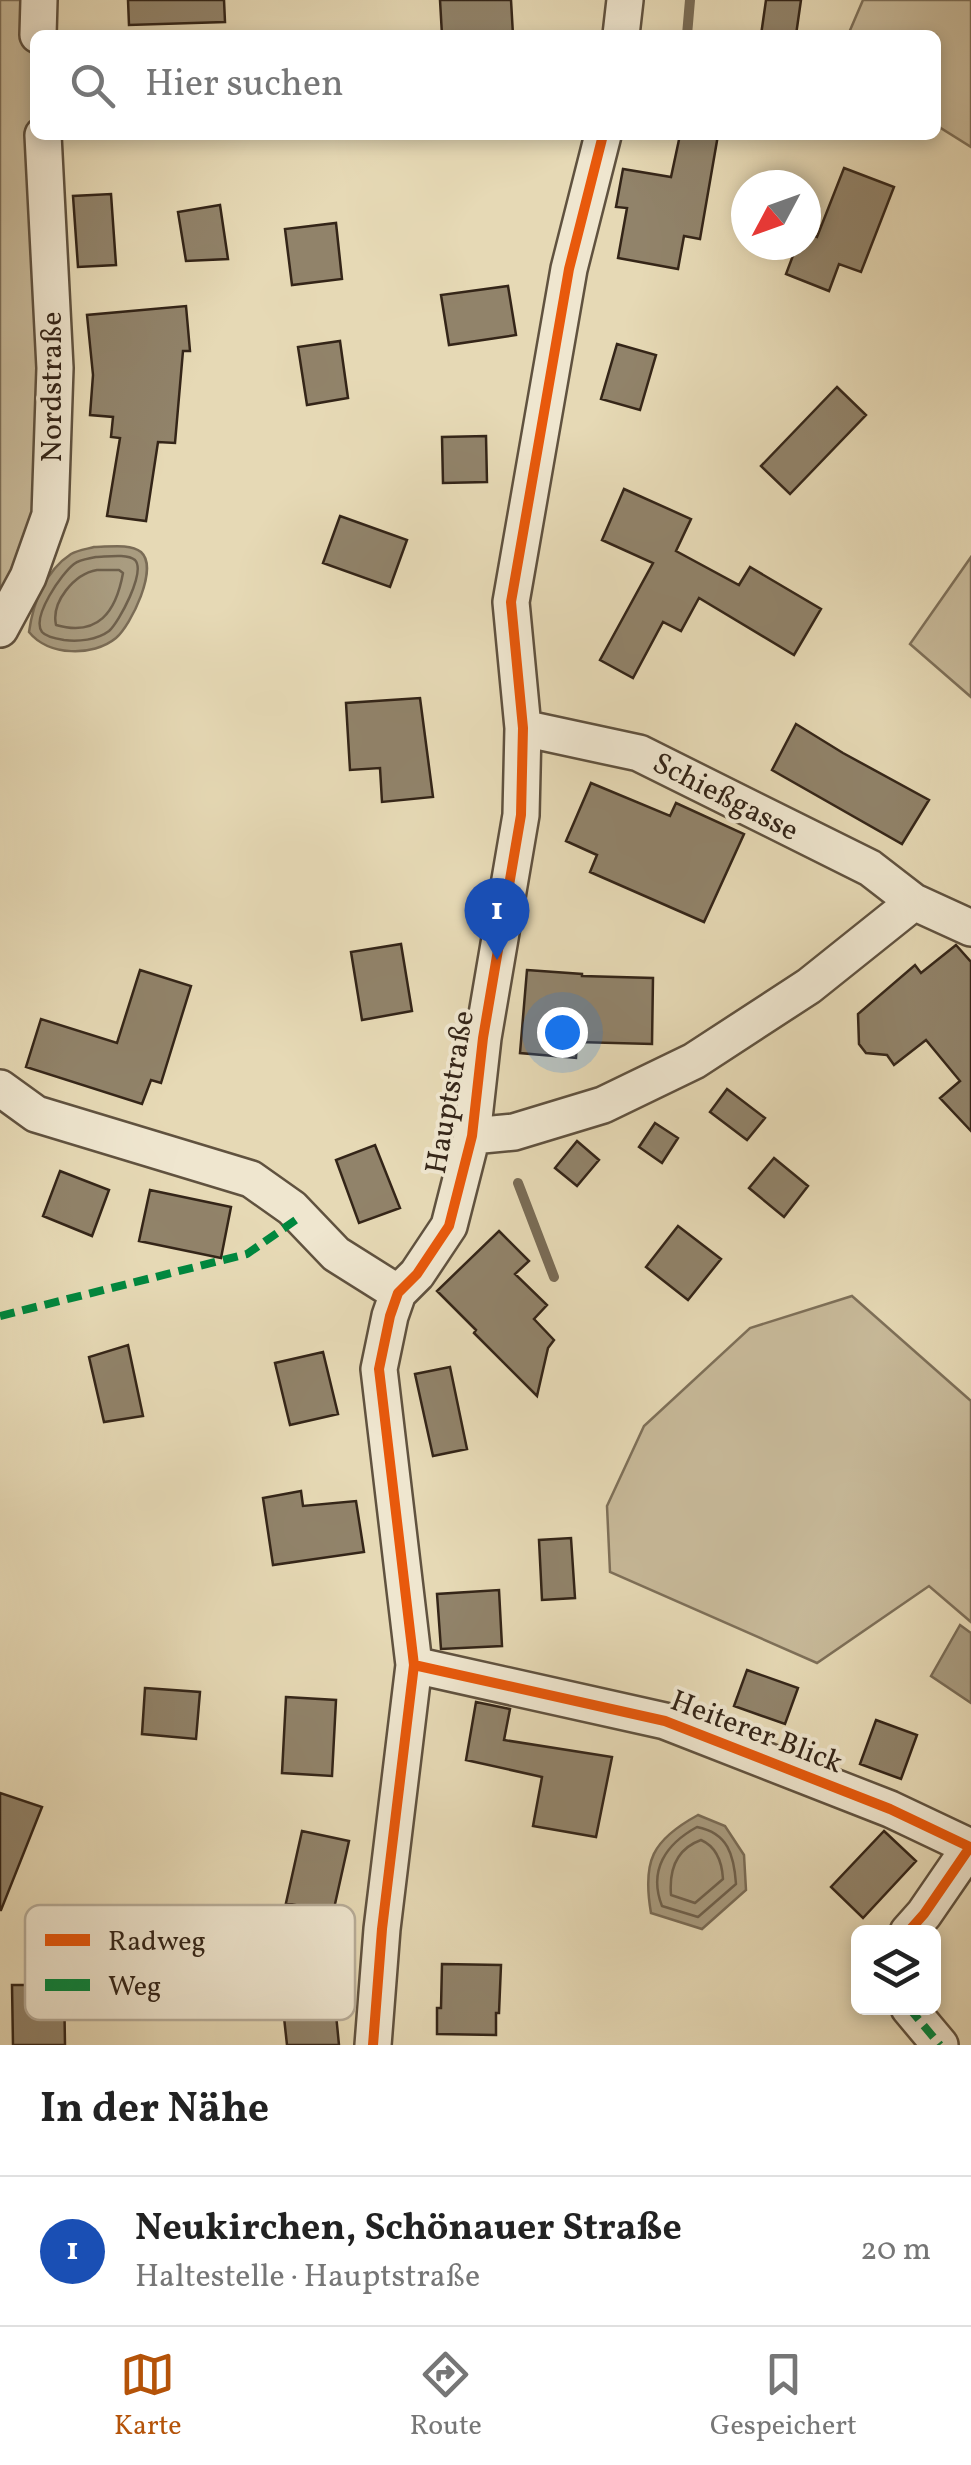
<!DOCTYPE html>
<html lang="de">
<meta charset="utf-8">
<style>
:root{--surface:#fff;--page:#f6f6f6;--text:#222;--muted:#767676;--line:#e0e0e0;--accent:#b45309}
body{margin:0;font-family:Vollkorn,serif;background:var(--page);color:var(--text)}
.controls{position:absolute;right:30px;bottom:30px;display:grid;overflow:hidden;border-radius:15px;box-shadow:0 5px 15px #0003}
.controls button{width:90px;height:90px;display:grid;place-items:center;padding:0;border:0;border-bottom:2px solid var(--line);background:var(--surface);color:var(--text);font:50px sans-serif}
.compass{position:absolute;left:731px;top:170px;width:90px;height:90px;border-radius:50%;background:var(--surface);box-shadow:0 5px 15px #0003;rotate:229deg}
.you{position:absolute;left:562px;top:1032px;width:35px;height:35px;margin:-25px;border:8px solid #fff;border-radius:50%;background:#1a73e8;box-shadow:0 0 0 15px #1a73e833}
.badge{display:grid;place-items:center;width:65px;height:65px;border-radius:50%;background:var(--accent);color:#fff;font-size:32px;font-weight:700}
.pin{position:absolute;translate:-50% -82px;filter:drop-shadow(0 2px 5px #0008)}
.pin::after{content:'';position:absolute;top:52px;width:35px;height:30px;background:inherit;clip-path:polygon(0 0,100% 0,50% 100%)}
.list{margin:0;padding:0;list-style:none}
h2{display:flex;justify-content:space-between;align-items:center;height:130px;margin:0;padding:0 40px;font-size:42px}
h2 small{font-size:32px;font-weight:400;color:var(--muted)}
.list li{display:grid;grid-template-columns:65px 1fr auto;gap:30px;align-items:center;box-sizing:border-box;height:150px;padding:0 40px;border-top:2px solid var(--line)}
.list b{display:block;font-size:38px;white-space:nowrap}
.list p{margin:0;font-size:32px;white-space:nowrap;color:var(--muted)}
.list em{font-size:32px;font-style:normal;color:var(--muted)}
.icon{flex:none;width:55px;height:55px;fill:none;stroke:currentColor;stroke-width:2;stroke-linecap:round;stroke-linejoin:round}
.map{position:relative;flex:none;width:971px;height:2045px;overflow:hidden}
.search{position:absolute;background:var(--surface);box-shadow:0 5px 15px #0003;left:30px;right:30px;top:30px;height:110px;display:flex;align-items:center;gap:25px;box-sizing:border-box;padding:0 35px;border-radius:15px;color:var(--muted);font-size:38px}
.sheet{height:280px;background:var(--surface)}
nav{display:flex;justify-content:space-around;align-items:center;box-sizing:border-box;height:140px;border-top:2px solid var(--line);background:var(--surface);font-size:28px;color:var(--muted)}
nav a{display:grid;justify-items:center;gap:5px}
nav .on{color:var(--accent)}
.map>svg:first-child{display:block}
</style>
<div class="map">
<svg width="971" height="2045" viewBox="0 0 971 2045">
<rect width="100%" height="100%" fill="#e6d9b5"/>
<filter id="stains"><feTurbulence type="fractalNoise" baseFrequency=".002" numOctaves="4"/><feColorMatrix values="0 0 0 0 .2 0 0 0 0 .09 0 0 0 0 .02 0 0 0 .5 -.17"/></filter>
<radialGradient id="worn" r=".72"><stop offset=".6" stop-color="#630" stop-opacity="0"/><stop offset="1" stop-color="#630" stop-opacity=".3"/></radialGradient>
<path fill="#c8ba9a" stroke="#7e7059" stroke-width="2.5" d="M 0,0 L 32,0 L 35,135 L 48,365 L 36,513 L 0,607 Z
M 863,0 L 971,0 L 971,147 L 936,125 L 936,35 L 848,35 Z
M 971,557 L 971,697 L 910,644 Z
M 852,1296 L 971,1401 L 971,1622 L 929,1586 L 817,1663 L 610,1572 L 607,1506 L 644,1426 L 750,1328 Z"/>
<path fill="#a99c80" stroke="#7a6c56" stroke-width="2.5" d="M 94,547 C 108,547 130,543 141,552 C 159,568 131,625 116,638 C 93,657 48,656 29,632 C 33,603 45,571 71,554 C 78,550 87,549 94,547 Z
M 960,1625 L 971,1633 L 971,1703 L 931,1676 Z
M 698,1815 L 725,1826 L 744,1855 L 746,1890 L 702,1929 L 651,1913 C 642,1861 652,1840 698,1815 Z"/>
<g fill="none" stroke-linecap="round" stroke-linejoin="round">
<path stroke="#6e604c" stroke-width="2.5" d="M 96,557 C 105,557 127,553 135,560 C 146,572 119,622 109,631 C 97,640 78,642 64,640 C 58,639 46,637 42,632 C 31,617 62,573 74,564 C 81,559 88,559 96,557 Z
M 97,570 L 119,570 L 123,573 C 116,612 98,637 56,625 C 51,602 74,574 97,570 Z
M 697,1827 C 728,1833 734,1855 736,1884 L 698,1917 L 662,1906 C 648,1870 666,1844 697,1827 Z
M 701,1840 C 717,1847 722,1862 723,1879 L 695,1903 L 671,1895 C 669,1870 676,1849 701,1840 Z"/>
<path stroke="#7a6c56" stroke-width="10" d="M 687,35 L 690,0
M 518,1183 L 554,1277"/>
</g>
<path fill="#91836a" stroke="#342518" stroke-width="2.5" d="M 128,0 L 224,0 L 225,22 L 129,25 Z
M 440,0 L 511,0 L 513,35 L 442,35 Z
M 766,0 L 801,0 L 796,35 L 761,35 Z
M 680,135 L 718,135 L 700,239 L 684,236 L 678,269 L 618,258 L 627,208 L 616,207 L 623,169 L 671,177 Z
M 844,168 L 894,187 L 861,272 L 839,264 L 829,291 L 786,274 L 797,245 L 806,245 L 806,233 L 817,237 Z
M 111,194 L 116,265 L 78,267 L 73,196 Z
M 220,205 L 228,259 L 186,261 L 178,212 Z
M 336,223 L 342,279 L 292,285 L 285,229 Z
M 508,286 L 516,335 L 449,345 L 441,295 Z
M 186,306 L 190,351 L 183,351 L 175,443 L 158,442 L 146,521 L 107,516 L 120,438 L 111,437 L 113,417 L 90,415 L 93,375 L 87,315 Z
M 340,341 L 348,398 L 307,405 L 298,347 Z
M 617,344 L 656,355 L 640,410 L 601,399 Z
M 837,387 L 866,415 L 790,494 L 761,466 Z
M 486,436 L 487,482 L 443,483 L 442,437 Z
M 624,489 L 691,519 L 676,551 L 739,585 L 750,567 L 821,609 L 794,655 L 699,598 L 681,631 L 663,622 L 633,678 L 600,660 L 653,563 L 602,540 Z
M 340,516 L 407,540 L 390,587 L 323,563 Z
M 420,698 L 433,797 L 382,802 L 380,768 L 350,770 L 346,703 Z
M 796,724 L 843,753 L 929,800 L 902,844 L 772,770 Z
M 591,783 L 670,816 L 676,803 L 744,834 L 704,922 L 590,872 L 597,855 L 566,841 Z
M 401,944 L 412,1011 L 362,1020 L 351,952 Z
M 956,945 L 971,962 L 971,1131 L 940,1098 L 960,1081 L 926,1040 L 894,1065 L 887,1055 L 866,1053 L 859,1044 L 858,1014 L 915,965 L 921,973 Z
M 140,970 L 191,986 L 161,1083 L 151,1080 L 142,1104 L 26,1067 L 41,1019 L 117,1043 Z
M 527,970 L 582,974 L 582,976 L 653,978 L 652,1044 L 577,1042 L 576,1058 L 520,1053 Z
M 727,1089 L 765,1118 L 747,1140 L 710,1112 Z
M 655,1123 L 678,1138 L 662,1163 L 639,1147 Z
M 577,1141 L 599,1160 L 577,1186 L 555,1168 Z
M 375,1145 L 400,1208 L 359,1223 L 336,1160 Z
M 774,1158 L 808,1186 L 784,1217 L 749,1188 Z
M 60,1171 L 109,1190 L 92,1236 L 43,1216 Z
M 150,1190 L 231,1207 L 221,1258 L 139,1241 Z
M 678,1226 L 721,1259 L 688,1300 L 646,1267 Z
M 499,1231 L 529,1261 L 515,1274 L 547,1305 L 534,1319 L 554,1340 L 548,1348 L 537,1396 L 474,1333 L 476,1330 L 437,1291 Z
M 128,1345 L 143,1416 L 104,1422 L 89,1357 Z
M 323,1352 L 338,1414 L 290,1425 L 275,1363 Z
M 450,1367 L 467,1449 L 433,1456 L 415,1374 Z
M 301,1491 L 303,1506 L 356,1501 L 364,1552 L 273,1565 L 263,1498 Z
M 571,1538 L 575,1598 L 542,1600 L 539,1540 Z
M 499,1590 L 502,1646 L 441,1649 L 437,1594 Z
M 747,1670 L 798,1688 L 785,1724 L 734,1706 Z
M 145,1688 L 200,1692 L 196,1739 L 142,1734 Z
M 286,1697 L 336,1700 L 332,1776 L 282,1773 Z
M 476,1702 L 510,1709 L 504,1740 L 612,1757 L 596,1837 L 533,1826 L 542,1777 L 466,1760 Z
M 876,1720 L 917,1735 L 901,1779 L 860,1764 Z
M 0,1793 L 42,1807 L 1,1910 L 0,1910 Z
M 302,1831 L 349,1841 L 333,1913 L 286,1903 Z
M 884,1831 L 916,1861 L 863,1918 L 831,1887 Z
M 442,1964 L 501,1965 L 499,2013 L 496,2013 L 496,2035 L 437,2034 L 437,2008 L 441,2008 Z
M 12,1985 L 64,1985 L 65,2045 L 13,2045 Z
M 335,2004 L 339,2045 L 287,2045 L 283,2008 Z"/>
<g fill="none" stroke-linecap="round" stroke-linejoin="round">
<g stroke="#60523f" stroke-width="40">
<path id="minor" d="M 38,35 L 39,0
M 621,35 L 625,0
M 0,629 L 28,577 L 50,515 L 55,368 L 43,135
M 523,728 L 639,753 L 870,868 L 914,902 L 971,928
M 0,1088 L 36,1114 L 251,1179 L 292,1208 L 336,1254 L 398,1293
M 472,1136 L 514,1132 L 603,1105 L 694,1061 L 809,986 L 914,902
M 414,1665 L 665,1721 L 890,1809 L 970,1847 L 924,1914 L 908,1932
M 909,2008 L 940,2045
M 373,2045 L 382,1929 L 414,1665 L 379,1369 L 390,1316 L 398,1293 L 417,1274 L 449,1226 L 472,1136 L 483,1038 L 521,815 L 523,728 L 511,602 L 569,269 L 603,135"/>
</g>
<use href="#minor" stroke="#efe6cf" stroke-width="35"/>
<path stroke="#00873e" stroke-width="8" stroke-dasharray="15 8" stroke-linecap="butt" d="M 0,1316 L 247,1254 L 300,1217
M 909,2008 L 940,2045"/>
<g stroke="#efe6cf" stroke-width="16">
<path id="cycleway" d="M 414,1665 L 665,1721 L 890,1809 L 970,1847 L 924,1914 L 908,1932
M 373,2045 L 382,1929 L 414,1665 L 379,1369 L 390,1316 L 398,1293 L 417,1274 L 449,1226 L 472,1136 L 483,1038 L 521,815 L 523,728 L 511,602 L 569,269 L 603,135"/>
</g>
<use href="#cycleway" stroke="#e8590c" stroke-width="10"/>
</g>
<g text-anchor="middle" stroke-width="8" stroke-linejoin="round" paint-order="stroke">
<g font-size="30" fill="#342518" stroke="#efe6cf">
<text transform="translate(51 387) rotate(-90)" y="10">Nordstraße</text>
<text transform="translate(726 796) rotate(27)" y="10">Schießgasse</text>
<text transform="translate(449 1092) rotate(-80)" y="10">Hauptstraße</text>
<text transform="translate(757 1731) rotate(21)" y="10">Heiterer Blick</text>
</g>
</g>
<rect x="25" y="1905" width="330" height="115" rx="15" fill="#efe6cf" stroke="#b7ac98" stroke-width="2.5"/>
<rect x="45" y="1934" width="45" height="12" fill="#e8590c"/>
<rect x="45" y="1979" width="45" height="12" fill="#00873e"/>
<g font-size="28" fill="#342518">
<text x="108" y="1950">Radweg</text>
<text x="108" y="1995">Weg</text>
</g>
<rect width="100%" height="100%" filter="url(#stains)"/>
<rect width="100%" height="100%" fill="url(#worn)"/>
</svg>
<div class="controls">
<button><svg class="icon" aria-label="layers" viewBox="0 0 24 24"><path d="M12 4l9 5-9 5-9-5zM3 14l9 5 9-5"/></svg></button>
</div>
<svg class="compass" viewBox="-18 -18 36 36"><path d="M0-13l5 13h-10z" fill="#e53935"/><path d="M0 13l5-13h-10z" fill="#767676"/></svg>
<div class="you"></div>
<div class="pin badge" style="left:497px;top:960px;background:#1a4fb4">1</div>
<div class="search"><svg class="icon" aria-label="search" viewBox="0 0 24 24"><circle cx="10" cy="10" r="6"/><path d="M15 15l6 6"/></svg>Hier suchen</div>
</div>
<section class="sheet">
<h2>In der Nähe<small></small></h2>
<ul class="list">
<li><span class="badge" style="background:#1a4fb4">1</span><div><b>Neukirchen, Schönauer Straße</b><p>Haltestelle · Hauptstraße</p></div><em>20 m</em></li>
</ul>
</section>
<nav>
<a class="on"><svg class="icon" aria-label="map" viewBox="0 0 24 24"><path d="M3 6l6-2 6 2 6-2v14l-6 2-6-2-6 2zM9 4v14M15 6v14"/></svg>Karte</a>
<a><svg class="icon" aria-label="directions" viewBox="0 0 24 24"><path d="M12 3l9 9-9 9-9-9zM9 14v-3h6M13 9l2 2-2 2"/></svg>Route</a>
<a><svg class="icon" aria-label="saved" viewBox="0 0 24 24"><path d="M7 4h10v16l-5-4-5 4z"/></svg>Gespeichert</a>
</nav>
